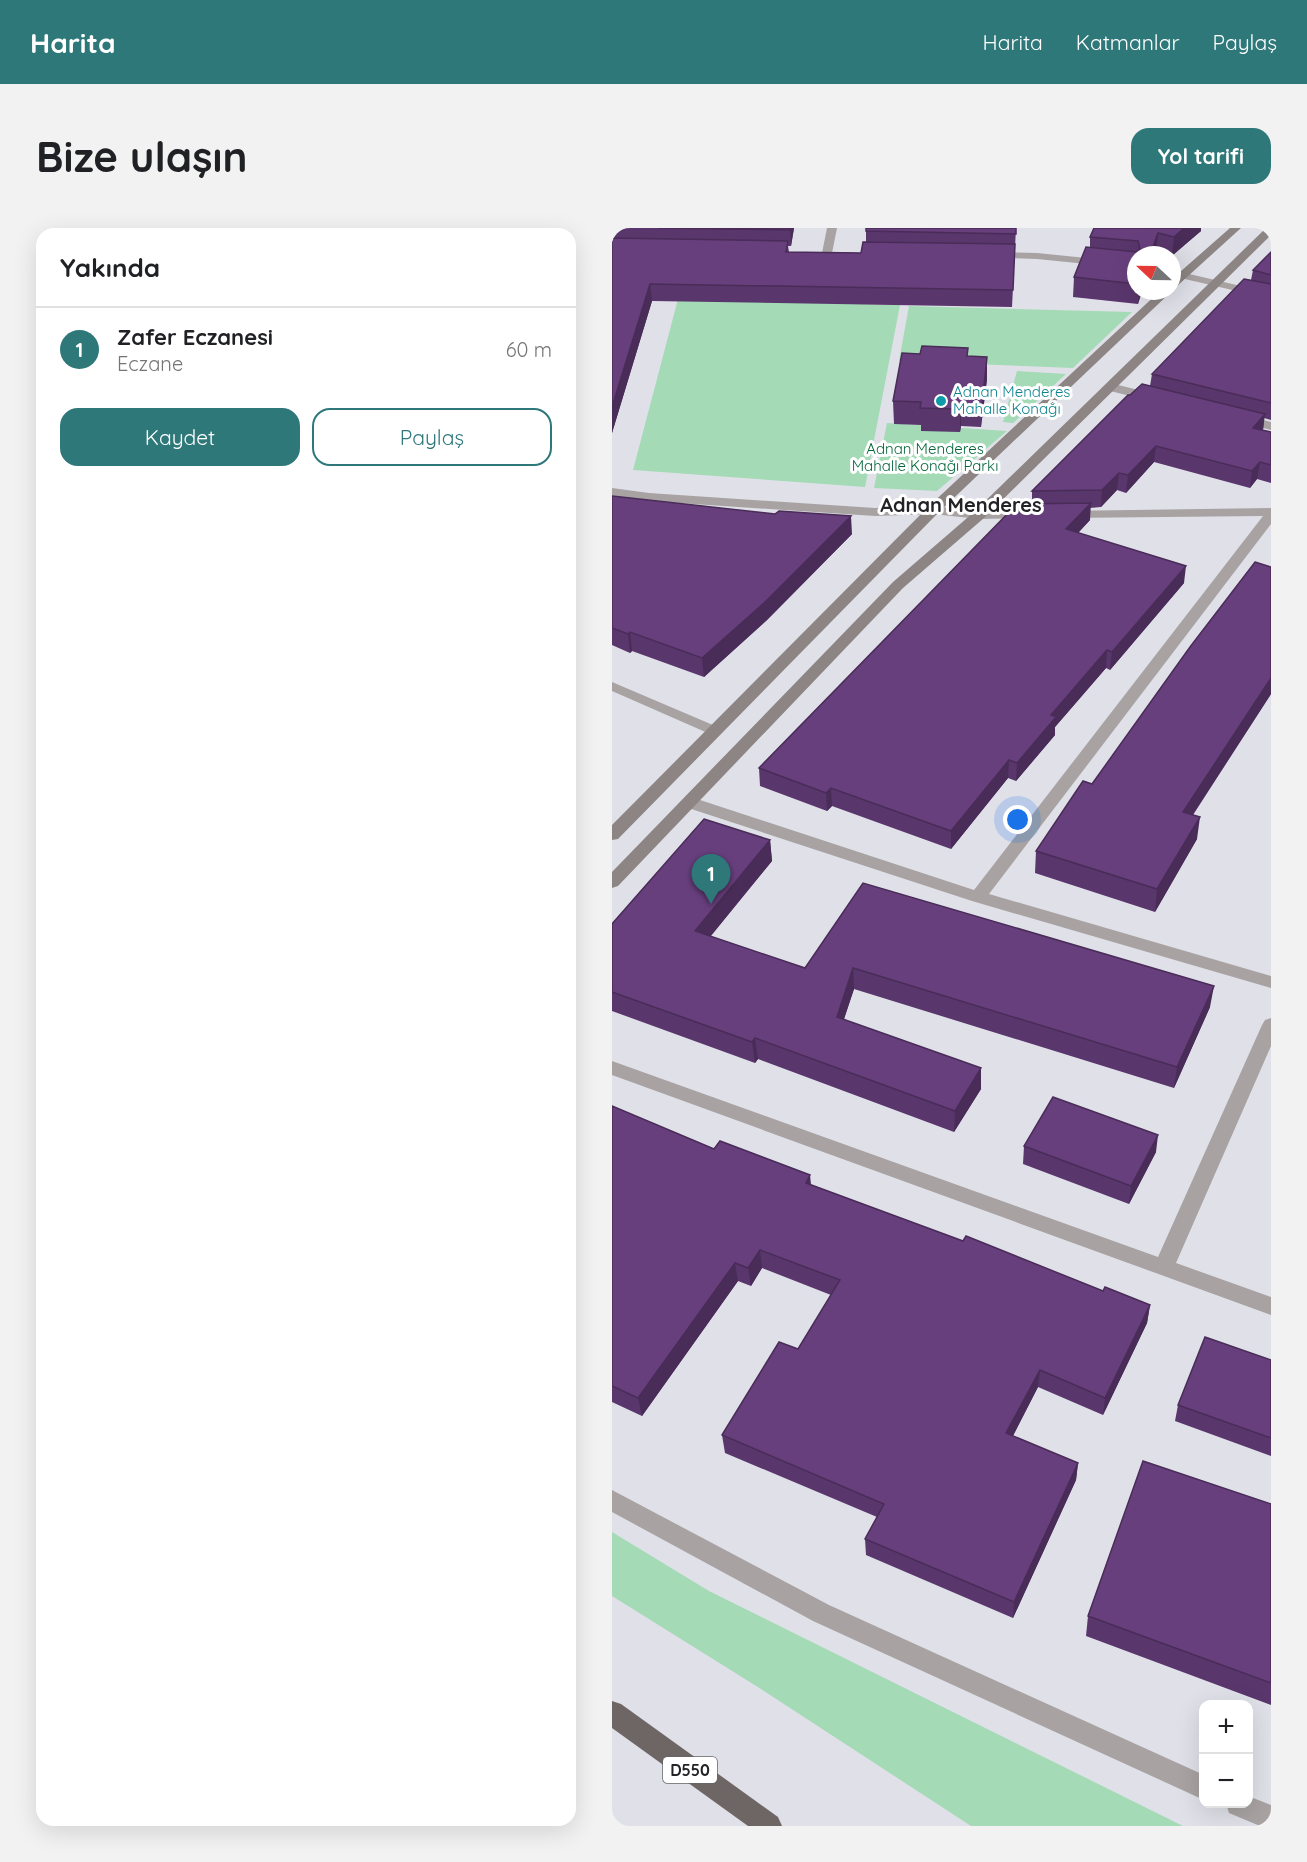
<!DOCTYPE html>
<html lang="tr">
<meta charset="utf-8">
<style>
:root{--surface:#fff;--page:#f2f2f2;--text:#202124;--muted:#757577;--line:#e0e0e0;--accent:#2e787a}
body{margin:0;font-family:Quicksand,sans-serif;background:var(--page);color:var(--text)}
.controls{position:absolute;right:18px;bottom:18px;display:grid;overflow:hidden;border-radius:12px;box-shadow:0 6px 24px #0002}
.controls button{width:54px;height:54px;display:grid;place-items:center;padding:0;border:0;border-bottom:2px solid var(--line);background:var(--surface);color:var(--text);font:30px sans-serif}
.compass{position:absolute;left:515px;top:18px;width:54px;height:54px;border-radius:50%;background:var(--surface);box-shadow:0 6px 24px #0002;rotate:292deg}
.you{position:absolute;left:406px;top:592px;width:21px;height:21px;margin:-15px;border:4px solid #fff;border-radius:50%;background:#1a73e8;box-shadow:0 0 0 9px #1a73e833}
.badge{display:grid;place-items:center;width:39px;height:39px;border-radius:50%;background:var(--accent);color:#fff;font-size:20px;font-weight:700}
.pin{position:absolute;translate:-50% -50px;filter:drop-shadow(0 2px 3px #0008)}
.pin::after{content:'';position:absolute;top:32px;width:21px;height:18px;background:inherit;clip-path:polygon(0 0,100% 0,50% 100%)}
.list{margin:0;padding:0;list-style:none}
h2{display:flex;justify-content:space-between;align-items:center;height:78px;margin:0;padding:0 24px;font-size:26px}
h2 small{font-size:20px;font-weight:400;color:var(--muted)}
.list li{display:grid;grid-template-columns:39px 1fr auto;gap:18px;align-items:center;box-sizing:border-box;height:84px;padding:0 24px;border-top:2px solid var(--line)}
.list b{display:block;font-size:22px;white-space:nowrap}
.list p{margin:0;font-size:20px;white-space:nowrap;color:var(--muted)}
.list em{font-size:20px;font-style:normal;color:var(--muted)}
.actions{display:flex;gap:12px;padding:18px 24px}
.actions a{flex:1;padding:14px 0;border:2px solid var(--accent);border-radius:18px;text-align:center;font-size:21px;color:var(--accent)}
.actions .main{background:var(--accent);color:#fff}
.map{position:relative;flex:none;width:659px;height:1598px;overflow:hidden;border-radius:18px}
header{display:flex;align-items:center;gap:36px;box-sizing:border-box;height:84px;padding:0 30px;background:var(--accent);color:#fff}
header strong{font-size:28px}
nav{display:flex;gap:33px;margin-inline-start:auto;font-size:21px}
.intro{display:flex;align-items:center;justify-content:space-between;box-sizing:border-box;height:144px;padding:0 36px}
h1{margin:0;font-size:42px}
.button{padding:15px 27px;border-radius:18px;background:var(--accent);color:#fff;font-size:21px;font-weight:700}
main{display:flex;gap:36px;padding:0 36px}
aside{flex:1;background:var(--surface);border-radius:18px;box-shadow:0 6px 24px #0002}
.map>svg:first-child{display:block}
</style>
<header>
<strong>Harita</strong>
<nav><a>Harita</a><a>Katmanlar</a><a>Paylaş</a></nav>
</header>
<div class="intro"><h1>Bize ulaşın</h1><a class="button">Yol tarifi</a></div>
<main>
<aside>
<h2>Yakında<small></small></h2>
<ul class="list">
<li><span class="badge">1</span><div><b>Zafer Eczanesi</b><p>Eczane</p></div><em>60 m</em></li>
</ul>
<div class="actions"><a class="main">Kaydet</a><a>Paylaş</a></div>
</aside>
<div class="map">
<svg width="659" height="1598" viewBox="0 0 659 1598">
<rect width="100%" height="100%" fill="#e0e0e9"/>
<path fill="#a4dbb6" d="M 66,71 L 288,77 L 253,259 L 21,242 Z
M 297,78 L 520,84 L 461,140 L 287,133 Z
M 405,143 L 454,146 L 401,195 L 391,194 Z
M 275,195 L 395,203 L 325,263 L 262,260 Z
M 0,1304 L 97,1363 L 571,1598 L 359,1598 L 149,1461 L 0,1368 Z"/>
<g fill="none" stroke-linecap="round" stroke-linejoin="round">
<path fill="#a8a3a2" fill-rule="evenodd" d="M 215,0 L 225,0 L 220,25 L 215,28 L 210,25 Z
M 380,24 L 425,25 L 524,35 L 524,41 L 425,31 L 376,29 L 376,25 Z
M 560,42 L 659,65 L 659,71 L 560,48 Z
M 498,155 L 547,167 L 549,170 L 543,174 L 494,162 L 494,156 Z
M 628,186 L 659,194 L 659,202 L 624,193 L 622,190 L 624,187 Z
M 0,260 L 37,265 L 263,280 L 321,278 L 367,283 L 417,282 L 424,286 L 417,290 L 367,291 L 321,286 L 263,288 L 37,273 L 0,268 Z
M 659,280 L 659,296 L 377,666 L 659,748 L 659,760 L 360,673 L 70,578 L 68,574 L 76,569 L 82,570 L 362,662 L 651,288 L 454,290 L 449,289 L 447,286 L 449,283 Z
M 0,454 L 108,500 L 111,503 L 103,508 L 98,506 L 0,463 Z
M 659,790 L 659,818 L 564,1035 L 659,1069 L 659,1087 L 0,847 L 0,833 L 546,1029 L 650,797 L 653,792 Z
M 0,1262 L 217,1377 L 592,1547 L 592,1572 L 201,1393 L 0,1284 Z
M 636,1568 L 659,1577 L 659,1598 L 648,1598 L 617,1585 L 614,1576 L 636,1576 Z"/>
<path fill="#8c8583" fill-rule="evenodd" d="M 618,0 L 629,0 L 564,59 L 560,60 L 560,51 Z
M 654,0 L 659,0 L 659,7 L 372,290 L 291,360 L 6,658 L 0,660 L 0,644 L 281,354 L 362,284 Z
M 548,63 L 560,63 L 326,285 L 6,611 L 0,612 L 0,597 L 316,279 Z"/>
<path fill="#6e6664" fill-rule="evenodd" d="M 0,1473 L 9,1476 L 166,1589 L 170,1598 L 136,1598 L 0,1500 Z"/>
</g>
<path fill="#59366c" d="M 0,0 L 182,0 L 179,18 L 176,18 L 177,24 L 249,25 L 254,14 L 254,3 L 404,0 L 400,79 L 40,73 L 0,205 Z
M 482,0 L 589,0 L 589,3 L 560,27 L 556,27 L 545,24 L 524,27 L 524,63 L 530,63 L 526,76 L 461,69 L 462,49 L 478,19 L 478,9 Z
M 659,24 L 659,192 L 652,190 L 651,202 L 659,204 L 659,255 L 645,251 L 638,260 L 542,234 L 514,265 L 505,262 L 489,279 L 478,280 L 478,292 L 466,305 L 572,355 L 498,442 L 494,440 L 443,499 L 443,507 L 404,553 L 396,550 L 339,621 L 220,578 L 215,583 L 148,558 L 147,540 L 420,276 L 420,263 L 518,167 L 538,158 L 540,146 L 639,52 L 641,42 Z
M 356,128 L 375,151 L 369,199 L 349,198 L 348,204 L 309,203 L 309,197 L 282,196 L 281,173 Z
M 0,268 L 240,306 L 155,392 L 92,449 L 20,423 L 18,425 L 0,417 Z
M 659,466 L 581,587 L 585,611 L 543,684 L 423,645 L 424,623 L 480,556 Z
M 158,612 L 160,633 L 98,708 L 193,740 L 251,655 L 598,779 L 562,860 L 242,761 L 232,791 L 369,861 L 342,904 L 146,831 L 143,835 L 0,783 L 0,696 Z
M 0,878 L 102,921 L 351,1013 L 491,1063 L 538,1077 L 535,1095 L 491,1187 L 426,1159 L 401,1208 L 466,1235 L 464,1252 L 401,1390 L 254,1327 L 253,1311 L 265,1289 L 113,1225 L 110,1207 L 186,1121 L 219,1067 L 150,1040 L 139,1058 L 126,1053 L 30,1188 L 0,1174 Z
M 412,918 L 544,924 L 517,976 L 411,936 Z
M 659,1132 L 659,1228 L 563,1193 L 566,1177 Z
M 659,1276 L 659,1477 L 474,1408 L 476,1388 Z"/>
<path fill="#492c58" d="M 178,0 L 182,0 L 179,18 L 178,2 Z
M 572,0 L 589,0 L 589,3 L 560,28 L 562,9 Z
M 546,5 L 544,27 L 538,27 Z
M 38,56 L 40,73 L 0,205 L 0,179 Z
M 527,63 L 530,63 L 526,76 Z
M 375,129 L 375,151 L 369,199 L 370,176 Z
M 349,176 L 349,198 L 348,204 L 348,181 Z
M 653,186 L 651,202 L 641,200 Z
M 544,218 L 542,234 L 514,265 L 516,247 Z
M 648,234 L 645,251 L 638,260 L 640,243 Z
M 507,245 L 505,262 L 489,279 L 490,262 Z
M 479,275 L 478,292 L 453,319 L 454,301 Z
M 239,288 L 240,306 L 155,392 L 92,449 L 90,430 Z
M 574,338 L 572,355 L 498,442 L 500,424 Z
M 18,404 L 20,423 L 18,425 L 16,406 Z
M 495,422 L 494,440 L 443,499 L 443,507 L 404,553 L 405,535 L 439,487 Z
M 659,450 L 659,466 L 568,606 L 571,584 Z
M 397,532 L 396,550 L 339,621 L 339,603 Z
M 219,560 L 220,578 L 215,583 L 214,565 Z
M 588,589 L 585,611 L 543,684 L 545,661 Z
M 158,612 L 160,633 L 86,724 L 83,703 Z
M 241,740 L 242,761 L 226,809 L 225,789 Z
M 602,758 L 598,779 L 562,860 L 565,839 Z
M 143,810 L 146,831 L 143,835 L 140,814 Z
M 369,840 L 369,861 L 342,904 L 343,883 Z
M 546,907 L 544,924 L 517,976 L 519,958 Z
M 198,947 L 200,966 L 194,955 Z
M 148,1022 L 150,1040 L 139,1058 L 136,1040 Z
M 123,1035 L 126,1053 L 30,1188 L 26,1170 Z
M 538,1077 L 535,1095 L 491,1187 L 493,1170 Z
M 428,1142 L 426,1159 L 393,1223 L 394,1205 Z
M 466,1235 L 464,1252 L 401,1390 L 402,1374 Z"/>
<path fill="#683f7d" stroke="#492c58" stroke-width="1.5" d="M 46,0 L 178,0 L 178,2 Z
M 254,0 L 404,0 L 404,6 L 254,3 Z
M 482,0 L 572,0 L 562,9 L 546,5 L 538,27 L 524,27 L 524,56 L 462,49 L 474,19 L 525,24 L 528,21 L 526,13 L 478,9 Z
M 0,10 L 176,13 L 174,24 L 249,25 L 251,14 L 403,16 L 401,62 L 38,56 L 0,179 Z
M 659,24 L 659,47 L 641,42 Z
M 632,51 L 659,56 L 659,175 L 540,146 Z
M 310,118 L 356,120 L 355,128 L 375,129 L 370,176 L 349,176 L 348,181 L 308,180 L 309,174 L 281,173 L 290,125 L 308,126 Z
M 530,156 L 653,186 L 641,200 L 659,204 L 659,237 L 648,234 L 640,243 L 544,218 L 516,247 L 507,245 L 490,262 L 420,263 L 516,167 L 518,167 Z
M 0,268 L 163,286 L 167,283 L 239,288 L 153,374 L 90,430 L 18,404 L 16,406 L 0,400 Z
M 479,275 L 454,301 L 574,338 L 500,424 L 495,422 L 439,487 L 444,489 L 405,535 L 397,532 L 339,603 L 219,560 L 214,565 L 147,540 L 405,276 Z
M 643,334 L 659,339 L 659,450 L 571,584 L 588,589 L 545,661 L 424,623 L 471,553 L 480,556 L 578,419 Z
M 92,591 L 158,612 L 83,703 L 193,740 L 251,655 L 602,758 L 565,839 L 241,740 L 225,789 L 369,840 L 343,883 L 143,810 L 140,814 L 0,764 L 0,696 Z
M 441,869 L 546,907 L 519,958 L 412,918 Z
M 0,878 L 102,921 L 108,913 L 198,947 L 194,955 L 351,1013 L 354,1008 L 491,1063 L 493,1059 L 538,1077 L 493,1170 L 428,1142 L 394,1205 L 466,1235 L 402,1374 L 253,1311 L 272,1276 L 110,1207 L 167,1114 L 186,1121 L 228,1052 L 148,1022 L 136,1040 L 123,1035 L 26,1170 L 0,1158 Z
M 593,1109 L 659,1132 L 659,1210 L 566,1177 Z
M 531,1233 L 659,1276 L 659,1455 L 476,1388 Z"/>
<circle fill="#0f9aa8" stroke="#fff" stroke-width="2" cx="329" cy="173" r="6"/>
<g text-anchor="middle" stroke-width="6" stroke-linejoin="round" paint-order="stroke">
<g font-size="15" fill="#0d838f" stroke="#fff" text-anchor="start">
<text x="341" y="169">Adnan Menderes<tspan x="341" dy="17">Mahalle Konağı</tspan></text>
</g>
<g font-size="15" fill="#036639" stroke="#fff">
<text x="313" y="226">Adnan Menderes<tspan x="313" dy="17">Mahalle Konağı Parkı</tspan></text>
</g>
<rect fill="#fff" stroke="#656568" stroke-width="1.5" x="51" y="1529" width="54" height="26" rx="4.5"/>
<g font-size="16" font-weight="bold" fill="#232327">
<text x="78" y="1548">D550</text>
</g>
<g font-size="20" font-weight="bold" fill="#232327" stroke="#fff">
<text x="349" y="284">Adnan Menderes</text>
</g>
</g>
</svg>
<div class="controls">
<button>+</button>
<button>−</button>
</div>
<svg class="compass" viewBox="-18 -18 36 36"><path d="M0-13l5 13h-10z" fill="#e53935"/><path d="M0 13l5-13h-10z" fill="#757577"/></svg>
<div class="you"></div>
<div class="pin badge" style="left:99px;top:676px">1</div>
</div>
</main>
